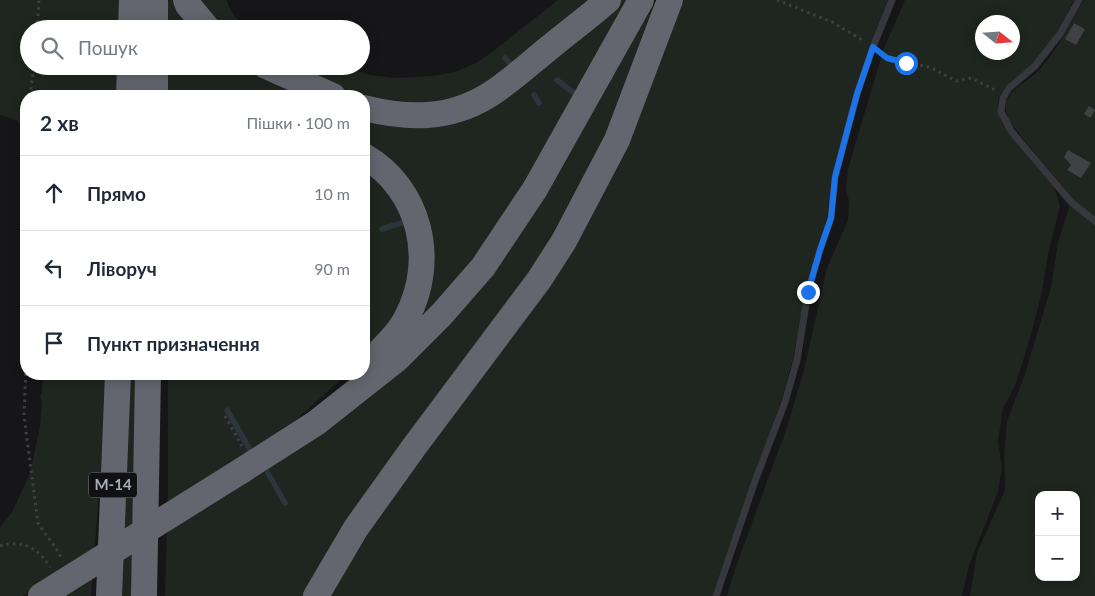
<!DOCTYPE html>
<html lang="uk">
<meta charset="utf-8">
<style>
:root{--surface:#fff;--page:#f6f6f7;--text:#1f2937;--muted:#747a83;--line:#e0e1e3}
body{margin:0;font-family:Lato,sans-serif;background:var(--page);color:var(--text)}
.controls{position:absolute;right:15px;bottom:15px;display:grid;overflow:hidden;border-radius:10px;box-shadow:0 2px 12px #0003}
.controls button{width:45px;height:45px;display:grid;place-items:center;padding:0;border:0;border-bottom:1px solid var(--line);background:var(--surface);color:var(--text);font:25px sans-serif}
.compass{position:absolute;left:975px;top:15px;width:45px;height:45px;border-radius:50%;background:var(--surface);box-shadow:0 2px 12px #0003;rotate:107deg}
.stop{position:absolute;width:15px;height:15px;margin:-11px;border:4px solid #1a73e8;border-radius:50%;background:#fff}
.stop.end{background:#1a73e8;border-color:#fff;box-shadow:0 1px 5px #0008}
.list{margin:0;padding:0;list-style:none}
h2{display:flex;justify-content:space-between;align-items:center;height:65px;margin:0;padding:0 20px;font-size:21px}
h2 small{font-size:16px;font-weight:400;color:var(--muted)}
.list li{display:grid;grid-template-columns:32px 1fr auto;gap:15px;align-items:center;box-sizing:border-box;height:75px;padding:0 20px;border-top:1px solid var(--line)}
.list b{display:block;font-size:19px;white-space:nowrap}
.list em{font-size:16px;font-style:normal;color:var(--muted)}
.icon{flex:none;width:28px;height:28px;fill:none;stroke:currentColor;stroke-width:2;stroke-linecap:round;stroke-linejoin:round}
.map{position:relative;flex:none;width:1095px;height:596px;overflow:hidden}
.search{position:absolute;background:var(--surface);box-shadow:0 2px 12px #0003;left:20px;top:20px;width:350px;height:55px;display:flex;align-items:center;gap:12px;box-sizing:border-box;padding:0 18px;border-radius:28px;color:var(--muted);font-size:19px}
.panel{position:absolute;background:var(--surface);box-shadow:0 2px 12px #0003;left:20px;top:90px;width:350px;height:290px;border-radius:20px}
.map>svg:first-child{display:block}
</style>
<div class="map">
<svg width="1095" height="596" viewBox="0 0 1095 596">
<rect width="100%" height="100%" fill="#161618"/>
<path fill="#1e261f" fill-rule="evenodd" d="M 0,0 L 124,0 L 122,29 L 29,29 L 29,66 L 120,66 L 119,96 L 26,96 L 26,129 L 16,120 L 0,115 Z
M 171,0 L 179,0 L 199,29 L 164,29 L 164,2 Z
M 195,0 L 226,0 L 234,16 L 248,29 L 218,29 Z
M 558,0 L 598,0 L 486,90 L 427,109 L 364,96 L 352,96 L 326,86 L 284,66 L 343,66 L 370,75 L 395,78 L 433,76 L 455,72 L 476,63 L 491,53 Z
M 621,0 L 629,0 L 501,227 L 428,317 L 420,310 L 429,264 L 364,148 L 364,116 L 412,123 L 555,54 Z
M 677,0 L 888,0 L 870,45 L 854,93 L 832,175 L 827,217 L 817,248 L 805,291 L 793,359 L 781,401 L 752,480 L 712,596 L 323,596 L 517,322 Z
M 905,0 L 1074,0 C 1064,20 1053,42 1037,59 C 1017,82 984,88 1004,126 L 1054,187 L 1060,206 L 1048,254 L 1041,296 L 1029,342 L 1015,386 L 1003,408 L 998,441 L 1002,468 L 998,492 L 969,565 L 962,596 L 727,596 L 734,572 L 787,427 L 803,374 L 827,268 L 848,220 L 849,201 L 846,189 L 848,169 L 884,48 ZM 982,22 L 1012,22 L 1012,52 L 982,52 Z
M 1084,0 L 1095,0 L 1095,596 L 970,596 L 977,553 L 1005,490 L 1004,454 L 1007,421 L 1025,374 L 1051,287 L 1058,242 L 1072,198 L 1008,120 C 1007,112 1004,105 1008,98 C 1016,85 1030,80 1040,69 C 1058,49 1070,23 1084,0 ZM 1039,495 L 1076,495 L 1076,577 L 1039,577 Z
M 649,3 L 658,8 L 575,209 L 308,596 L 165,596 L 168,496 L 168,374 L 347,374 L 297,419 L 257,446 L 402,365 Z
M 165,66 L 250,66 L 264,74 L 316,96 L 165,96 Z
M 364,163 L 408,218 L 409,297 L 364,358 Z
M 43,374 L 108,374 L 91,596 L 29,596 L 27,593 L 23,596 L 0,596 L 0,527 L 12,512 L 30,474 L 40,426 L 42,402 L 40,397 L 42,391 Z
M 129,374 L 138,374 L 131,596 L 120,596 Z"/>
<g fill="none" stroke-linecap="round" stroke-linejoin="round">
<path stroke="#2c353c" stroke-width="5.5" d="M 505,58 L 511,65
M 557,80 L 575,94
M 534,95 L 539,103
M 382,229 L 408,221
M 227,410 L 249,448
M 268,473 L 285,503"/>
</g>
<path fill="#404145" d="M 1074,23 L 1085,29 L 1076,45 L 1065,39 Z
M 1089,106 L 1095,110 L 1090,118 L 1084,114 Z
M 1068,150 L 1091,163 L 1081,178 L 1067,170 L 1071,165 L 1064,157 Z"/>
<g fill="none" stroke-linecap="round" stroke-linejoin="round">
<path stroke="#3d3f44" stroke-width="3" stroke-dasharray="2.5 4" stroke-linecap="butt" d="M 777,0 L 832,22 L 864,41
M 37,29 L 39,0
M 883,55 C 896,64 914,63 929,67 C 939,71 947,77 957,81 L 971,78 L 995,90
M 30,96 L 34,66
M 26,367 L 24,416 L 38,523 C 46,536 56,546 62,560
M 225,416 L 242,446
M 0,546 C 23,539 38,548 50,567"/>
<path stroke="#37383d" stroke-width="7" d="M 1079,0 L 1060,34 L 1035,66 L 1009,88 L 1003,98 L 1001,112 L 1011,131 L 1071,202 L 1095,221
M 716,596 L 755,481 L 785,402 L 797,360 L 808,292 L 820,250 L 831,218 L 835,177 L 857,94 L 873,47 L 892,0"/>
<path stroke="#63666e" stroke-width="26" d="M 186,0 L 188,5 L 208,29
M 131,29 L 132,0
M 155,29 L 155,0
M 266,66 L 333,96
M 129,96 L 130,66
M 155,96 L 155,66
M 364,108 C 408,119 449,120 489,95 C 510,82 529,64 549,48 C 568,32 589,17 608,0
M 364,156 C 420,188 437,260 407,317 C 399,333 385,346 373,358
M 241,471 L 316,423 L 397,359 L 442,314 L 483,267 L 535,189 L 641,0
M 109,596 L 118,374
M 144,596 L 148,374
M 316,596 L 356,528 L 414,447 L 539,280 L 564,241 L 617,140 L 670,0"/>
<path stroke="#63666e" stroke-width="26" d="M 41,596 L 241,471"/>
</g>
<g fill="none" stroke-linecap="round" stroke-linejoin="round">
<path stroke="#1a73e8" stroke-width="6" d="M 808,292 L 820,250 L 831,218 L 835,177 L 857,94 L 873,47 L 887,58 L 906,63"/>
</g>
<g text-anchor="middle" stroke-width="4" stroke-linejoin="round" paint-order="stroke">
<rect fill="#111113" stroke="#7b7e86" stroke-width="1" x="89" y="472.5" width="48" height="25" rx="4"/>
<g font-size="15" font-weight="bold" fill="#a8adb8">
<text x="113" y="490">М-14</text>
</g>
</g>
</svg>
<div class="controls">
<button>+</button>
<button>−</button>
</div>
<svg class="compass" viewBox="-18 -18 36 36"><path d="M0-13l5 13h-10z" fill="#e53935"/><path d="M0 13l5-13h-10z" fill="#747a83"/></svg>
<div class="stop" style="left:906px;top:63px"></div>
<div class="stop end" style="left:808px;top:292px"></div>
<div class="search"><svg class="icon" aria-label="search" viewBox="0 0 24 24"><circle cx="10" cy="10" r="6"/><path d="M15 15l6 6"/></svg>Пошук</div>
<section class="panel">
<h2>2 хв<small>Пішки · 100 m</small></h2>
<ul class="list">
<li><svg class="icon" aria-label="ahead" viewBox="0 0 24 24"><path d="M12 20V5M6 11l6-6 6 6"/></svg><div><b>Прямо</b></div><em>10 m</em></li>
<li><svg class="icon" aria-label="left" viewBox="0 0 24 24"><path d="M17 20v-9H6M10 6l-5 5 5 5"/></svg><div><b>Ліворуч</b></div><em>90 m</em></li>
<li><svg class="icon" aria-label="arrive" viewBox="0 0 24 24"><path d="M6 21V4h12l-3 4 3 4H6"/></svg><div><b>Пункт призначення</b></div></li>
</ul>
</section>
</div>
